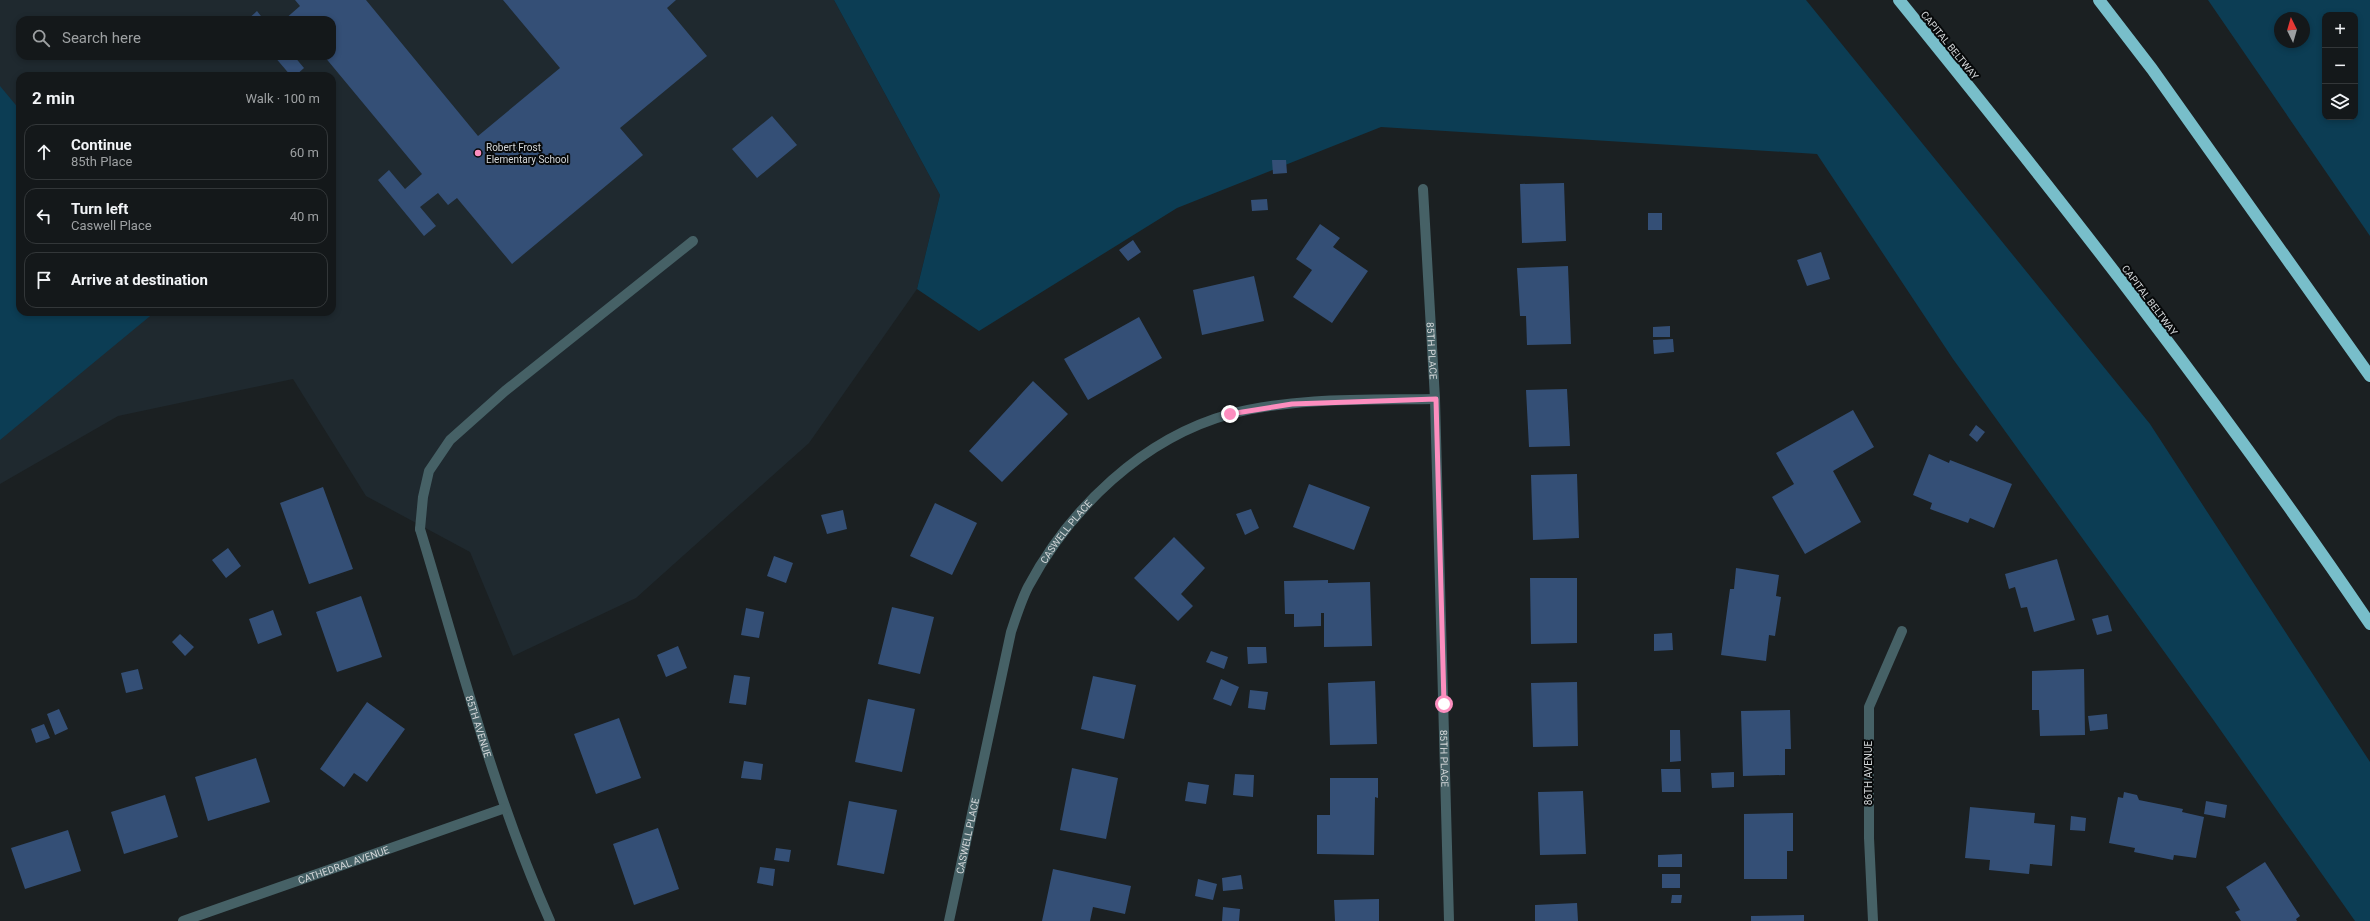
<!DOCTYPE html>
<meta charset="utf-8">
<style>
:root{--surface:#14181a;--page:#1d2123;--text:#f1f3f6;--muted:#9da0a2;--line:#333739}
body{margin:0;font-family:Roboto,sans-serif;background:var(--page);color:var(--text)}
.controls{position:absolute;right:12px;top:12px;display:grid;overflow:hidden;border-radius:8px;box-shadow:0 2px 6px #0003}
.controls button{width:36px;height:36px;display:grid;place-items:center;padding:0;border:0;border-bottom:1px solid var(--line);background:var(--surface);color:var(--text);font:20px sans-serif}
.compass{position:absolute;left:2274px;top:12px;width:36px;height:36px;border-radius:50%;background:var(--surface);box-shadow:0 2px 6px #0003;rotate:355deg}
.stop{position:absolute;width:12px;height:12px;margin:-9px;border:3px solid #fd8ebf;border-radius:50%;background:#fff}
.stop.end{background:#fd8ebf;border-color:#fff;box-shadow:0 1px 4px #0008}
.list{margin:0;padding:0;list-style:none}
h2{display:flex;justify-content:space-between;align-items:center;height:52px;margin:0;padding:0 16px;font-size:17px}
h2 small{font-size:13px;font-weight:400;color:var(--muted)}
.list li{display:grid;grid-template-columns:26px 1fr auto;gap:12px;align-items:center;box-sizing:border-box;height:56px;margin:0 8px 8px;padding:0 8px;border:1px solid var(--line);border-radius:12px}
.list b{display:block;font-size:15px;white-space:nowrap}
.list p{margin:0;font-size:13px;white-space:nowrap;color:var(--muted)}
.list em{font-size:13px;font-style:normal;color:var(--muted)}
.icon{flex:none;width:22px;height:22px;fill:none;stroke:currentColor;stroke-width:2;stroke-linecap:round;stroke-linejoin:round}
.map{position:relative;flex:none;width:2370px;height:921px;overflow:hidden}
.search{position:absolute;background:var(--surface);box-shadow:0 2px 6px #0003;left:16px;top:16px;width:320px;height:44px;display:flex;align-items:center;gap:10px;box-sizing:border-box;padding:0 14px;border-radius:12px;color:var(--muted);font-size:15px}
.panel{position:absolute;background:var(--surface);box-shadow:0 2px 6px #0003;left:16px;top:72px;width:320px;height:244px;border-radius:12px}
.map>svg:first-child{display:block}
</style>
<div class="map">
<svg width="2370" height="921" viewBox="0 0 2370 921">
<rect width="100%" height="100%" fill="#1b2022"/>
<path fill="#1f292f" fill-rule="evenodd" d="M 0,0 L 834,0 L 940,195 L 917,289 L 809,443 L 636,598 L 513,656 L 470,552 L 366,496 L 293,379 L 118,416 L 0,484 ZM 20,20 L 332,20 L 332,56 L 20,56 ZM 20,76 L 332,76 L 332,312 L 20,312 Z"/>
<path fill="#0c3d54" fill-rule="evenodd" d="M 834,0 L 1806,0 L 2150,424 L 2370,762 L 2370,921 L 2355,921 L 2212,718 L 1953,359 L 1817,154 L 1381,127 L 1177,208 L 979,331 L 917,289 L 940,195 Z
M 2208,0 L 2370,0 L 2370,236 ZM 2325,15 L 2355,15 L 2355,117 L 2325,117 ZM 2280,18 L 2304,18 L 2304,42 L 2280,42 Z
M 0,86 L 20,110 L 20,312 L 155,312 L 0,440 Z"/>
<path fill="#344f76" d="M 295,0 L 366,0 L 478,136 L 560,68 L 503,0 L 676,0 L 667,8 L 707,56 L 620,128 L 643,155 L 512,264 L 457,198 L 448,205 L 438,193 L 420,207 L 436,226 L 424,236 L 378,180 L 389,170 L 405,189 L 422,174 L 324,56 L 332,56 L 332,20 L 284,20 L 300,6 Z
M 257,11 L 264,20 L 247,20 Z
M 274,56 L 294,56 L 304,68 L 295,76 L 291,76 Z
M 772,116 L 797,145 L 757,178 L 732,149 Z
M 1272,160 L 1286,160 L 1287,173 L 1273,174 Z
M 1564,183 L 1566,241 L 1522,243 L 1520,184 Z
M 1267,199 L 1268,210 L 1252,211 L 1251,200 Z
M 1648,213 L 1662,213 L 1662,230 L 1648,230 Z
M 1320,224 L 1340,238 L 1333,247 L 1368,271 L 1332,323 L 1293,297 L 1312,270 L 1296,259 Z
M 1133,240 L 1141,252 L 1128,261 L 1119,250 Z
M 1821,252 L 1830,279 L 1807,286 L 1797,260 Z
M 1568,266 L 1571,344 L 1527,345 L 1526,316 L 1520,316 L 1517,268 Z
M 1254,276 L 1264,321 L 1202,335 L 1193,290 Z
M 1139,317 L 1162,358 L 1088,400 L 1064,359 Z
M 1670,326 L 1670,337 L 1653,337 L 1653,327 Z
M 1673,339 L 1674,352 L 1654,354 L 1653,340 Z
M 1033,381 L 1068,414 L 1002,482 L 969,451 Z
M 1567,389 L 1570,446 L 1529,447 L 1526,390 Z
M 1853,410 L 1874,447 L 1833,471 L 1861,522 L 1805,554 L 1772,497 L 1794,484 L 1776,453 Z
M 1976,425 L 1985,432 L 1977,442 L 1969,435 Z
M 1929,454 L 1949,463 L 1950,460 L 2012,484 L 1994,528 L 1970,518 L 1968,523 L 1930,509 L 1932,503 L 1913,495 Z
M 1577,474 L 1579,538 L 1533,540 L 1531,475 Z
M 1309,484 L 1370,507 L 1354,550 L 1293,527 Z
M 323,487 L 353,569 L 309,584 L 280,503 Z
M 935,503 L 977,523 L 952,575 L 910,556 Z
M 1251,509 L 1259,528 L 1245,535 L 1236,514 Z
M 843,510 L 847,529 L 827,534 L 821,515 Z
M 1174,537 L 1205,568 L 1181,594 L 1193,606 L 1178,621 L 1134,578 Z
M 228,548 L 241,566 L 226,578 L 212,560 Z
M 774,556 L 793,563 L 786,583 L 767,576 Z
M 2057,559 L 2075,620 L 2034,632 L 2027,607 L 2021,608 L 2015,587 L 2009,589 L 2005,574 Z
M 1736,568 L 1779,575 L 1776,596 L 1781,597 L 1775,636 L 1769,635 L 1766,661 L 1721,655 L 1730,589 L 1734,589 Z
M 1530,578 L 1577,578 L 1577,643 L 1531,644 Z
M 1328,580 L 1328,583 L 1370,582 L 1372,646 L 1324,647 L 1324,613 L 1321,613 L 1321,626 L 1294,627 L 1294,614 L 1285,614 L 1284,581 Z
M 361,596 L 382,657 L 337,672 L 316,612 Z
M 892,607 L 934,617 L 920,674 L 878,664 Z
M 746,608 L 764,612 L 759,638 L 741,635 Z
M 273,610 L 282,635 L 258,644 L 249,619 Z
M 2108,615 L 2112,631 L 2097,635 L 2092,619 Z
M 1672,633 L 1673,650 L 1654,651 L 1654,634 Z
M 180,634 L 194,647 L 185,656 L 172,642 Z
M 678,646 L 687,668 L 666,677 L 657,655 Z
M 1247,647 L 1266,647 L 1267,663 L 1248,664 Z
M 1211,651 L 1228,657 L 1224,669 L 1206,662 Z
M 138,669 L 143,689 L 126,693 L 121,673 Z
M 2084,669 L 2085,735 L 2040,736 L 2039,710 L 2032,710 L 2032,671 Z
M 734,675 L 750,677 L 746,705 L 729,703 Z
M 1093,676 L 1136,685 L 1124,739 L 1081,729 Z
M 1221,679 L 1239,687 L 1231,706 L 1213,699 Z
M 1375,681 L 1377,744 L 1330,745 L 1328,683 Z
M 1577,682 L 1578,746 L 1533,747 L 1531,683 Z
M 1250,690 L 1268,692 L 1265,710 L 1248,708 Z
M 868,699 L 915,709 L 902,772 L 855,762 Z
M 367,702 L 405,729 L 367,782 L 354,773 L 344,787 L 320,769 Z
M 59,709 L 68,729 L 55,735 L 47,714 Z
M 1790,710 L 1791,749 L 1785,749 L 1785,775 L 1743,776 L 1741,711 Z
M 2107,714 L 2108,729 L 2090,731 L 2088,716 Z
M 619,718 L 641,778 L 596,794 L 574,734 Z
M 44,724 L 50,738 L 36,743 L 31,729 Z
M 1670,730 L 1680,730 L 1681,761 L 1670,762 Z
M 256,758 L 270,802 L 208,821 L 195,777 Z
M 744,761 L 763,764 L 761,780 L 741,778 Z
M 1072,768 L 1118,778 L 1106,839 L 1060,830 Z
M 1661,769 L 1680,769 L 1681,792 L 1662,792 Z
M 1734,772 L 1734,787 L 1712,788 L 1711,773 Z
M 1235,774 L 1254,775 L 1253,797 L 1233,795 Z
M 1330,778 L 1378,778 L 1378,798 L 1375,797 L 1374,855 L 1317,854 L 1317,815 L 1330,815 Z
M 1188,782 L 1209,785 L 1206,804 L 1185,801 Z
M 1583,791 L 1586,854 L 1540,855 L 1538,792 Z
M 2124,792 L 2137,795 L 2139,800 L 2183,809 L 2182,812 L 2204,817 L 2196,858 L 2174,855 L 2173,860 L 2134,852 L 2135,848 L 2109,843 L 2118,797 L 2123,798 Z
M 165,795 L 178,837 L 124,854 L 111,812 Z
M 849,801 L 897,810 L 884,874 L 837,865 Z
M 2206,801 L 2227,805 L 2225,818 L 2204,814 Z
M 1970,807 L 2035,813 L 2034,823 L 2055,825 L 2052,866 L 2030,864 L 2029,874 L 1989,870 L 1990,860 L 1965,858 Z
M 1793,813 L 1793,851 L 1787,851 L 1787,879 L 1744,879 L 1744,814 Z
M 2071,816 L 2086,818 L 2085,831 L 2070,830 Z
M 658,828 L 679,889 L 634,905 L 613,844 Z
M 68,830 L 81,871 L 25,889 L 11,848 Z
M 776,848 L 791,850 L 789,862 L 774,860 Z
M 1682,854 L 1682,867 L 1658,867 L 1658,855 Z
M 2265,862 L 2300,916 L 2296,919 L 2297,921 L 2241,921 L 2235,912 L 2240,910 L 2226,887 Z
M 760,867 L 775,869 L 773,886 L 757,883 Z
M 1053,869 L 1131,886 L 1125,914 L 1093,907 L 1090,921 L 1042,921 Z
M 1662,874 L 1680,874 L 1680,888 L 1662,888 Z
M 1241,875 L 1243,889 L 1223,891 L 1222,878 Z
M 1198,879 L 1217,884 L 1213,900 L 1195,896 Z
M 1672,895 L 1682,895 L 1681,903 L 1671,903 Z
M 1379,899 L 1379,921 L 1335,921 L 1334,900 Z
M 1577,903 L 1578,921 L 1535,921 L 1535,905 Z
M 1223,907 L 1240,909 L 1239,921 L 1222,921 Z
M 1804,915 L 1804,921 L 1751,921 L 1751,916 Z"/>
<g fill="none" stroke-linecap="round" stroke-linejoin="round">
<path stroke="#466166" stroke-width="10" d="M 420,529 L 423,497 L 429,471 L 450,440 L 505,391 L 693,241"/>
<g stroke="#466166" stroke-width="10">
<path id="s1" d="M 1423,189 L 1435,399 L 1449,921"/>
<path id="s2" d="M 420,529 C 460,660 494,795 550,921"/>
<path id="s3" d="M 183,921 L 505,808"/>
<path id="s4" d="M 949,921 L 1011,632 C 1016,617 1021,601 1028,587 C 1070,508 1143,438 1230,414 C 1294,397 1369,400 1435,399"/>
<path d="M 1873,921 L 1869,838 L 1869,707 L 1902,631"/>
</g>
<path stroke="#78beca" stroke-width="12" d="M 1899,0 C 2063,202 2224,408 2370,624
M 2099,0 L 2152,69 L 2370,376"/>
</g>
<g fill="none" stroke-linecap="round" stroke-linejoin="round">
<path stroke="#fd8ebf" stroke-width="5" d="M 1230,414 L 1292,404 L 1436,399 L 1444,704"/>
</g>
<circle fill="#fd8ebf" stroke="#07090a" stroke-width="1.5" cx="478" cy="153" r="4"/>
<g text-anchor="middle" stroke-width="4" stroke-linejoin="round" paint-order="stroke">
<g font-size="10" fill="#d4d7d9" stroke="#07090a">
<text transform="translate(1950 45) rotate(51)" y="4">CAPITAL BELTWAY</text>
<text transform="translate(2150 300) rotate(53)" y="4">CAPITAL BELTWAY</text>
<text dy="4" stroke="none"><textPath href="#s1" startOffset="162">85TH PLACE</textPath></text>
<text dy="4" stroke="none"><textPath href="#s4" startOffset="411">CASWELL PLACE</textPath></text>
<text dy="4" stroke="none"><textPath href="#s2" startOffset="206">85TH AVENUE</textPath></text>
<text dy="4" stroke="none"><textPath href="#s1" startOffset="570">85TH PLACE</textPath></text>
<text transform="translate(1868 773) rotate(-90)" y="4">86TH AVENUE</text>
<text dy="4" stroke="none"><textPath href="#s4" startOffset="87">CASWELL PLACE</textPath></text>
<text dy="4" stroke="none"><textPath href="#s3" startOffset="170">CATHEDRAL AVENUE</textPath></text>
</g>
<g font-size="10" fill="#d4d7d9" stroke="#07090a" text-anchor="start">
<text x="486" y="151">Robert Frost<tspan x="486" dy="12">Elementary School</tspan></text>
</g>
</g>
</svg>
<div class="controls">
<button>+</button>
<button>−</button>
<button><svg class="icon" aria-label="layers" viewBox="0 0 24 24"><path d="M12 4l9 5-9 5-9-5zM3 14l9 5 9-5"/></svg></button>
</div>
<svg class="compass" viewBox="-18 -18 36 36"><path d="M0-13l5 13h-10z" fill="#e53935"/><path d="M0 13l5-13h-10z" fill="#9da0a2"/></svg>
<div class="stop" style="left:1444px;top:704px"></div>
<div class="stop end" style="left:1230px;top:414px"></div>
<div class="search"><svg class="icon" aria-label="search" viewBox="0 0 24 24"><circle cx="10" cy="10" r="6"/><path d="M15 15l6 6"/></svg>Search here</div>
<section class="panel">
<h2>2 min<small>Walk · 100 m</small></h2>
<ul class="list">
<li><svg class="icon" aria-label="ahead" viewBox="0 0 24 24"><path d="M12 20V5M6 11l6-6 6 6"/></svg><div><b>Continue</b><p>85th Place</p></div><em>60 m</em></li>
<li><svg class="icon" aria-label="left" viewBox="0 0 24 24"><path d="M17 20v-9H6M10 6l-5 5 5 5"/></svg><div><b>Turn left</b><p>Caswell Place</p></div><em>40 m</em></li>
<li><svg class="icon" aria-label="arrive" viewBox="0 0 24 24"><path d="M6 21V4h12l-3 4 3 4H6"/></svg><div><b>Arrive at destination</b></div></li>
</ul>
</section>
</div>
